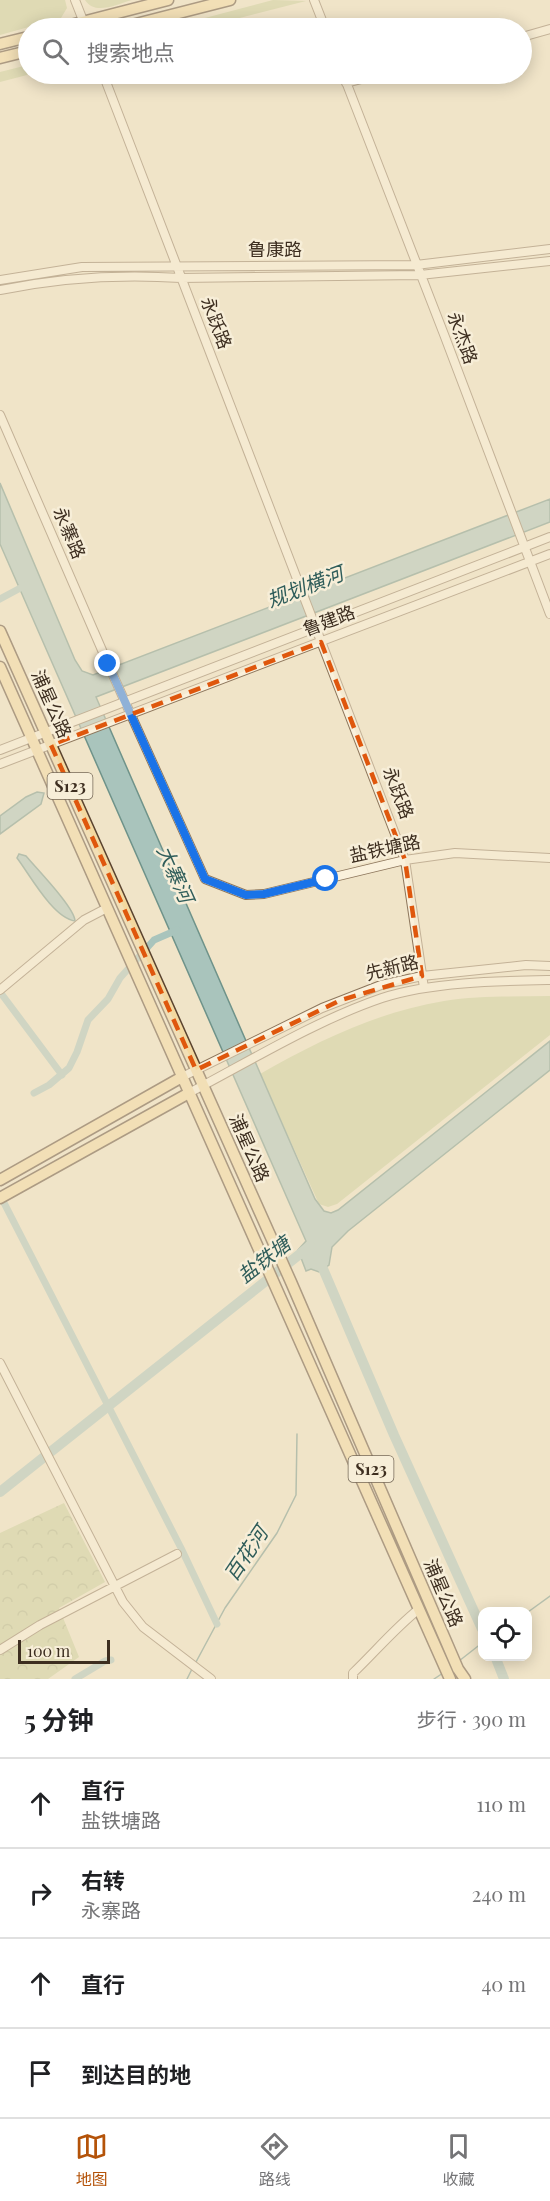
<!DOCTYPE html>
<html lang="zh">
<meta charset="utf-8">
<style>
:root{--surface:#fff;--page:#f2f2f2;--text:#202124;--muted:#757577;--line:#e0e0e0;--accent:#b45309}
body{margin:0;font-family:"Playfair Display","Noto Sans SC",serif;background:var(--page);color:var(--text)}
.controls{position:absolute;right:18px;bottom:18px;display:grid;overflow:hidden;border-radius:12px;box-shadow:0 3px 15px #0003}
.controls button{width:54px;height:54px;display:grid;place-items:center;padding:0;border:0;border-bottom:2px solid var(--line);background:var(--surface);color:var(--text);font:30px sans-serif}
.scale{position:absolute;left:18px;bottom:15px;width:92px;box-sizing:border-box;padding-left:6px;border:3px solid #3d2e20;border-top:0;font-size:16px;line-height:21px;white-space:nowrap;color:#3d2e20;-webkit-text-stroke:4px #f7eed8;paint-order:stroke}
.stop{position:absolute;width:18px;height:18px;margin:-14px;border:4px solid #1a73e8;border-radius:50%;background:#fff}
.stop.end{background:#1a73e8;border-color:#fff;box-shadow:0 2px 6px #0008}
.list{margin:0;padding:0;list-style:none}
h2{display:flex;justify-content:space-between;align-items:center;height:78px;margin:0;padding:0 24px;font-size:26px}
h2 small{font-size:20px;font-weight:400;color:var(--muted)}
.list li{display:grid;grid-template-columns:39px 1fr auto;gap:18px;align-items:center;box-sizing:border-box;height:90px;padding:0 24px;border-top:2px solid var(--line)}
.list b{display:block;font-size:22px;white-space:nowrap}
.list p{margin:0;font-size:20px;white-space:nowrap;color:var(--muted)}
.list em{font-size:20px;font-style:normal;color:var(--muted)}
.icon{flex:none;width:33px;height:33px;fill:none;stroke:currentColor;stroke-width:2;stroke-linecap:round;stroke-linejoin:round}
.map{position:relative;flex:none;width:550px;height:1679px;overflow:hidden}
.search{position:absolute;background:var(--surface);box-shadow:0 3px 15px #0003;left:18px;right:18px;top:18px;height:66px;display:flex;align-items:center;gap:15px;box-sizing:border-box;padding:0 21px;border-radius:33px;color:var(--muted);font-size:22px}
.sheet{height:438px;background:var(--surface)}
nav{display:flex;justify-content:space-around;align-items:center;box-sizing:border-box;height:84px;border-top:2px solid var(--line);background:var(--surface);font-size:16px;color:var(--muted)}
nav a{display:grid;justify-items:center;gap:3px}
nav .on{color:var(--accent)}
.map>svg:first-child{display:block}
</style>
<div class="map">
<svg width="550" height="1679" viewBox="0 0 550 1679">
<defs>
<pattern id="forest-crowns" width="20" height="18" patternUnits="userSpaceOnUse" patternTransform="scale(1.5)"><rect width="20" height="18" fill="#c9cf9b"/><path d="M2 6a3 3 0 1 1 6 0M12 15a3 3 0 1 1 6 0" fill="none" stroke="#aeb285"/></pattern>
</defs>
<rect width="100%" height="100%" fill="#f0e4c8"/>
<path fill="#c9cf9b" d="M 0,0 L 65,0 L 67,8 L 61,18 L 0,35 Z
M 85,0 L 132,0 C 117,4 95,16 85,0 Z
M 273,0 L 306,1 L 201,28 L 167,28 Z
M 28,65 L 28,74 L 31,74 L 0,82 L 0,72 Z
M 550,996 L 550,1035 L 337,1204 L 328,1207 L 319,1204 L 260,1074 C 318,1041 377,1012 444,1001 C 479,995 515,997 550,996 Z"/>
<path fill="url(#forest-crowns)" d="M 64,1503 L 105,1582 L 59,1608 L 79,1657 L 48,1679 L 0,1679 L 0,1533 Z"/>
<path fill="#a9c4bc" stroke="#6f938a" stroke-width="1.5" d="M 0,483 L 75,660 L 82,671 L 93,675 L 550,499 L 550,522 L 96,697 L 315,1199 L 324,1211 L 331,1213 L 338,1210 L 550,1041 L 550,1070 L 348,1231 L 332,1247 L 329,1265 L 319,1272 L 311,1269 L 306,1271 L 298,1250 L 306,1241 L 302,1232 L 0,544 Z
M 37,792 L 44,793 L 41,804 L 0,834 L 0,816 L 26,797 Z
M 19,854 L 26,856 C 36,868 75,908 75,921 C 53,918 30,875 17,858 Z"/>
<g fill="none" stroke-linecap="round" stroke-linejoin="round">
<path stroke="#6f938a" stroke-width="1.5" d="M 528,1612 L 550,1596
M 459,1661 L 482,1643
M 196,1662 L 225,1608 L 277,1533 L 296,1495 L 297,1434
M 187,1679 L 192,1669
M 434,1679 L 443,1673"/>
<path stroke="#a9c4bc" stroke-width="7" d="M 0,599 L 26,585
M 0,992 L 62,1075
M 34,1093 L 49,1085 L 69,1068 L 77,1052 L 88,1020 L 108,999 L 120,978 L 154,940 L 177,930
M 0,1195 L 181,1548 L 217,1624
M 75,1679 L 105,1661 L 111,1660"/>
<path stroke="#a9c4bc" stroke-width="10" d="M 318,1257 L 394,1435 L 482,1629
M 0,1492 L 310,1246
M 495,1656 L 504,1679"/>
<g stroke="#8d765c" stroke-width="10">
<path id="minor" d="M 75,0 L 86,28
M 314,0 L 325,28
M 522,37 L 550,29
M 103,74 L 405,860 L 424,988
M 343,74 L 445,337 L 550,614
M 346,83 L 381,74
M 0,280 L 82,267 L 416,265 L 550,249
M 0,290 C 59,278 122,274 181,278 L 420,275 L 550,261
M 0,415 L 108,664 L 205,879 L 246,895 L 264,894 L 405,860 L 455,853 L 550,858
M 0,750 L 550,537
M 0,764 L 550,554
M 0,990 L 84,920 L 107,908
M 182,1077 L 322,1008 L 381,985 L 422,976 L 526,965 L 550,966
M 189,1093 C 250,1061 317,1020 382,998 C 431,982 498,981 550,980
M 0,1363 L 123,1602 L 143,1627 L 211,1679
M 0,1650 L 40,1625 L 177,1554
M 353,1679 L 353,1673 C 375,1652 395,1628 419,1609"/>
</g>
<g stroke="#5b4430" stroke-width="13">
<path id="major" d="M 59,28 L 168,0
M 120,28 L 230,0
M 0,44 L 28,37
M 0,58 L 28,51
M 0,631 L 291,1282 L 458,1669 L 465,1679
M 0,667 L 450,1679
M 0,1180 L 182,1077
M 0,1198 L 189,1093"/>
</g>
<use href="#minor" stroke="#faf1dc" stroke-width="8"/>
<use href="#major" stroke="#f3d9a0" stroke-width="10"/>
</g>
<g fill="none" stroke-linecap="round" stroke-linejoin="round">
<path stroke="#1a73e8" stroke-width="8" d="M 108,664 L 205,879 L 246,895 L 264,894 L 326,879"/>
</g>
<path d="M0 0H550V1679H0ZM 321,642 L 405,860 L 422,976 L 341,1000 L 196,1070 L 51,745 Z" fill="#f0e4c8" fill-opacity=".55" fill-rule="evenodd"/>
<path fill="none" stroke="#df570d" stroke-width="4.5" stroke-dasharray="12 8" stroke-linejoin="round" d="M 321,642 L 405,860 L 422,976 L 341,1000 L 196,1070 L 51,745 Z"/>
<g text-anchor="middle" stroke-width="5" stroke-linejoin="round" paint-order="stroke">
<g fill="#f7eed8" stroke="#756857" stroke-width="1.5">
<rect x="47.5" y="773" width="45" height="26" rx="4.5"/>
<rect x="348.5" y="1456" width="45" height="26" rx="4.5"/>
</g>
<g font-size="16" font-weight="bold" fill="#3d2e20">
<text x="70" y="792">S123</text>
<text x="371" y="1475">S123</text>
</g>
<g font-size="18" fill="#3d2e20" stroke="#f7eed8">
<text x="275" y="256">鲁康路</text>
<text transform="translate(216 323) rotate(69)" y="6">永跃路</text>
<text transform="translate(462 338) rotate(70)" y="6">永杰路</text>
<text transform="translate(69 533) rotate(67)" y="6">永寨路</text>
<text transform="translate(329 621) rotate(-21)" y="6">鲁建路</text>
<text transform="translate(51 704) rotate(66)" y="6">浦星公路</text>
<text transform="translate(398 793) rotate(69)" y="6">永跃路</text>
<text transform="translate(385 849) rotate(-12)" y="6">盐铁塘路</text>
<text transform="translate(392 968) rotate(-14)" y="6">先新路</text>
<text transform="translate(249 1148) rotate(66)" y="6">浦星公路</text>
<text transform="translate(443 1593) rotate(67)" y="6">浦星公路</text>
</g>
<g font-size="20" font-style="italic" fill="#2f5d5a" stroke="#f7eed8">
<text transform="translate(305 587) rotate(-21)" y="7">规划横河</text>
<text transform="translate(175 874) rotate(66)" y="7">大寨河</text>
<text transform="translate(264 1260) rotate(-38)" y="7">盐铁塘</text>
<text transform="translate(246 1554) rotate(-56)" y="7">百花河</text>
</g>
</g>
</svg>
<div class="controls">
<button><svg class="icon" aria-label="locate" viewBox="0 0 24 24"><circle cx="12" cy="12" r="6"/><path d="M12 2v4M12 18v4M2 12h4M18 12h4"/></svg></button>
</div>
<div class="scale">100 m</div>
<div class="stop" style="left:326px;top:879px"></div>
<div class="stop end" style="left:108px;top:664px"></div>
<div class="search"><svg class="icon" aria-label="search" viewBox="0 0 24 24"><circle cx="10" cy="10" r="6"/><path d="M15 15l6 6"/></svg>搜索地点</div>
</div>
<section class="sheet">
<h2>5 分钟<small>步行 · 390 m</small></h2>
<ul class="list">
<li><svg class="icon" aria-label="ahead" viewBox="0 0 24 24"><path d="M12 20V5M6 11l6-6 6 6"/></svg><div><b>直行</b><p>盐铁塘路</p></div><em>110 m</em></li>
<li><svg class="icon" aria-label="right" viewBox="0 0 24 24"><path d="M7 20v-9h11M14 6l5 5-5 5"/></svg><div><b>右转</b><p>永寨路</p></div><em>240 m</em></li>
<li><svg class="icon" aria-label="ahead" viewBox="0 0 24 24"><path d="M12 20V5M6 11l6-6 6 6"/></svg><div><b>直行</b></div><em>40 m</em></li>
<li><svg class="icon" aria-label="arrive" viewBox="0 0 24 24"><path d="M6 21V4h12l-3 4 3 4H6"/></svg><div><b>到达目的地</b></div></li>
</ul>
</section>
<nav>
<a class="on"><svg class="icon" aria-label="map" viewBox="0 0 24 24"><path d="M3 6l6-2 6 2 6-2v14l-6 2-6-2-6 2zM9 4v14M15 6v14"/></svg>地图</a>
<a><svg class="icon" aria-label="directions" viewBox="0 0 24 24"><path d="M12 3l9 9-9 9-9-9zM9 14v-3h6M13 9l2 2-2 2"/></svg>路线</a>
<a><svg class="icon" aria-label="saved" viewBox="0 0 24 24"><path d="M7 4h10v16l-5-4-5 4z"/></svg>收藏</a>
</nav>
